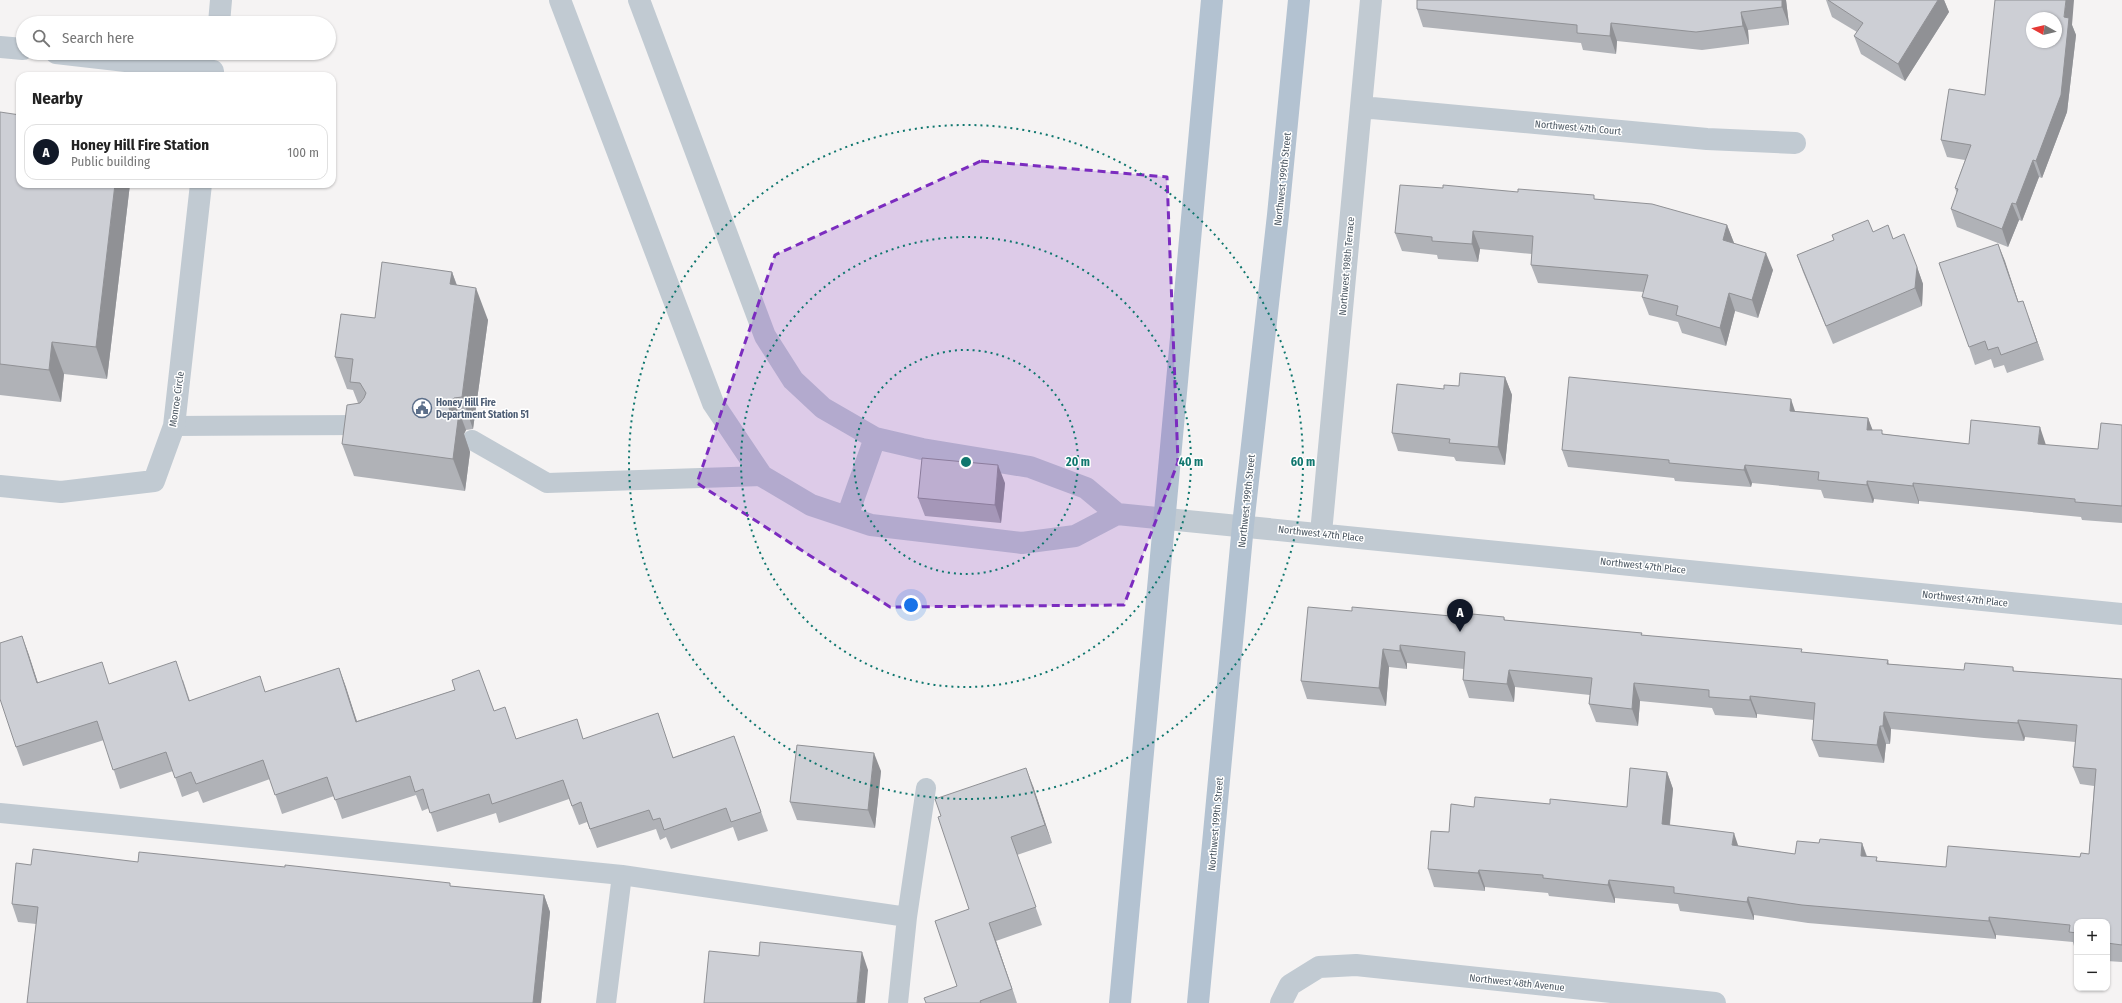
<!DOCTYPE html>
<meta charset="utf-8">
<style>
:root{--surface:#fff;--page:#f6f6f6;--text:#222;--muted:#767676;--line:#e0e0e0;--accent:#111827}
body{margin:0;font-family:"Fira Sans Condensed",sans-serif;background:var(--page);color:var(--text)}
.controls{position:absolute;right:12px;bottom:12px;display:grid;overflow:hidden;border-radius:8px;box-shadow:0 1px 3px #0004}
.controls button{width:36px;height:36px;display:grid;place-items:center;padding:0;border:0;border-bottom:1px solid var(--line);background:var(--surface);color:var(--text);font:20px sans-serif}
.compass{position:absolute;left:2026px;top:12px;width:36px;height:36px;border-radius:50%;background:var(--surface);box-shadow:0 1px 3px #0004;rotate:278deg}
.you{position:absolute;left:911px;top:605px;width:14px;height:14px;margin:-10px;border:3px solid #fff;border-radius:50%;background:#1a73e8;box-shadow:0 0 0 6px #1a73e833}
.badge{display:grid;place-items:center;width:26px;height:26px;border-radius:50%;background:var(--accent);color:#fff;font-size:13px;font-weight:700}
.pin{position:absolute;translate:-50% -33px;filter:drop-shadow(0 1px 2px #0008)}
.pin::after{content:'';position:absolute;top:21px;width:14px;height:12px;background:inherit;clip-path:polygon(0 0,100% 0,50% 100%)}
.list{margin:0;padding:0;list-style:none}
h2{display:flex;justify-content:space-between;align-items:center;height:52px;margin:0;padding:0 16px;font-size:17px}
h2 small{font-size:13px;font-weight:400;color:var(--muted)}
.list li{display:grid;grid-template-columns:26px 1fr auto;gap:12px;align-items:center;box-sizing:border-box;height:56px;margin:0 8px 8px;padding:0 8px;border:1px solid var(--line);border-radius:12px}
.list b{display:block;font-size:15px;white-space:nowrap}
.list p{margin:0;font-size:13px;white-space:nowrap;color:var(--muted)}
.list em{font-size:13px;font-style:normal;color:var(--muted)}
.icon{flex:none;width:22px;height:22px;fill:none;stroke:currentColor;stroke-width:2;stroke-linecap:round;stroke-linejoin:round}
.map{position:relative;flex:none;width:2122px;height:1003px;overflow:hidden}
.search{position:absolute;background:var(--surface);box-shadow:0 1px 3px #0004;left:16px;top:16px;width:320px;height:44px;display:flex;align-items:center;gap:10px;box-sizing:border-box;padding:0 14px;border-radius:22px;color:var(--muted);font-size:15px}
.panel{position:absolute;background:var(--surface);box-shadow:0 1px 3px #0004;left:16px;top:72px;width:320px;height:116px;border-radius:12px}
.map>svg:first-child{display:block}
</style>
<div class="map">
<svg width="2122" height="1003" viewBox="0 0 2122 1003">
<rect width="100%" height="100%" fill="#f5f3f3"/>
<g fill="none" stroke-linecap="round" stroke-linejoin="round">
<path stroke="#c1cad2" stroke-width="20" d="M 174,426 L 366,425
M 472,440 L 547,483 L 762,476
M 0,813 L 622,875 L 907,917
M 606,1003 L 622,875
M 898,1003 L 907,917 L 926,788"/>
<path stroke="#c1cad2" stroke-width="22" d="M 560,0 L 713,403 L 762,476 L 811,505 L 871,525 L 1022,543 L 1075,536 L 1117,514 L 2122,614
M 639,0 L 765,336 L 793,380 L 823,408 L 875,438 L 922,449 L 1030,467 L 1086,488 L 1117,514
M 219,23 L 221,0
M 0,47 L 23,49
M 56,53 L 213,71
M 1361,107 L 1707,139 L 1795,143
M 0,486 L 61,492 L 154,481 L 174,426 L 201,184
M 847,517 L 875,438
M 1321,533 L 1371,0
M 1281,1003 L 1290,985 L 1319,967 L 1356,965 L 1715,1003"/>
<path stroke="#b3c2d1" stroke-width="22" d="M 1120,1003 L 1212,0
M 1198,1003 L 1243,525 L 1278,215 L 1299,0"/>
</g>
<path fill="#b0b2b7" d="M 1417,0 L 1786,0 L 1789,25 L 1748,30 L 1749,44 L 1702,50 L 1617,41 L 1616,54 L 1583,50 L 1581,43 L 1423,27 L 1417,9 Z
M 1826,0 L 1944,0 L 1949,12 L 1905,81 L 1861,54 L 1854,36 L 1857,32 L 1832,17 Z
M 2072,25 L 2076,35 L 2067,112 L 2042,178 L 2039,177 L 2022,221 L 2019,220 L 2008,247 L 1957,227 L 1951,209 L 1957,194 L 1955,188 L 1965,160 L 1947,157 L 1941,140 L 1985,95 Z
M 0,112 L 20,184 L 130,184 L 107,379 L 64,374 L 61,402 L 0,395 Z
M 1443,188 L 1596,199 L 1727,225 L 1734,243 L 1773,270 L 1758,318 L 1735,311 L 1726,346 L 1682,333 L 1678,322 L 1649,315 L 1642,297 L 1644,292 L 1538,283 L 1531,265 L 1532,254 L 1480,249 L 1478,262 L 1438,259 L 1437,255 L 1402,251 L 1395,233 Z
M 1873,232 L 1893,239 L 1917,267 L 1923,284 L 1922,306 L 1833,344 L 1803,272 L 1797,255 L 1834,240 L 1832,235 Z
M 1998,244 L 2018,301 L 2029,318 L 2044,360 L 2007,373 L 2004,365 L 1994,368 L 1991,359 L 1975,365 L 1969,347 Z
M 452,272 L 457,285 L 488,320 L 473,429 L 466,430 L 464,434 L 470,452 L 465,491 L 354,476 L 342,444 L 358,403 L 353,390 L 347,389 L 335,357 L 375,318 Z
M 1505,377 L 1512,395 L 1505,465 L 1456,461 L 1454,457 L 1398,451 L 1392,433 L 1444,389 Z
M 1795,411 L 1868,418 L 1872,430 L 1884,434 L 1969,444 L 2046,445 L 2098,449 L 2122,425 L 2122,523 L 2082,520 L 2081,517 L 1919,501 L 1919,504 L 1874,499 L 1873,503 L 1824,498 L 1821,490 L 1752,483 L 1751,487 L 1675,481 L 1674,478 L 1568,467 L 1562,450 Z
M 1005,483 L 1001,523 L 925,516 L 918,498 Z
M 1352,611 L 1451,616 L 1504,617 L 1505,620 L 1642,633 L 1642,635 L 1803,653 L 1888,660 L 1889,664 L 1964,670 L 2013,667 L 2014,671 L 2122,679 L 2122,962 L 2107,961 L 2107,922 L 2077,922 L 2077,950 L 2075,950 L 2073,942 L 1996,935 L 1996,939 L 1914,932 L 1808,923 L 1754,915 L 1754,920 L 1680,911 L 1678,904 L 1615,898 L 1615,903 L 1549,896 L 1548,893 L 1485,887 L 1485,891 L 1434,887 L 1428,869 L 1449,832 L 1474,807 L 1550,804 L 1627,807 L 1667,772 L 1673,789 L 1670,825 L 1738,846 L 1795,854 L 1819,843 L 1862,843 L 1867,856 L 1878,861 L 1946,867 L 2080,857 L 2089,854 L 2094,786 L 2080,784 L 2073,767 L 2075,742 L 2025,737 L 2024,741 L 1984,738 L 1891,729 L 1890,744 L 1886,744 L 1884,763 L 1819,757 L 1812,740 L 1814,720 L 1757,714 L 1757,718 L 1715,715 L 1712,708 L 1640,701 L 1638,726 L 1596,722 L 1589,704 L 1590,695 L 1515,687 L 1514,702 L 1469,698 L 1463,680 L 1464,669 L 1407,663 L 1407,669 L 1389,667 L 1386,706 L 1307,699 L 1301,681 Z
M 22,636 L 38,683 L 110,684 L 183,680 L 190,701 L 265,692 L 339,668 L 357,721 L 455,690 L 479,670 L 494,711 L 516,739 L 584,739 L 674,757 L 734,736 L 768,831 L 738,841 L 733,827 L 671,849 L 666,837 L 660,840 L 656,829 L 597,848 L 587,822 L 579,825 L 569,799 L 499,823 L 496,813 L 437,832 L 429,808 L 422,811 L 416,795 L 342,819 L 334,796 L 282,814 L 270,779 L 203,803 L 198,791 L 182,797 L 173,771 L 120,789 L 104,740 L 23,766 L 16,747 Z
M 881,771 L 875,828 L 797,820 L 790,802 Z
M 1033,786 L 1052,843 L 1017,855 L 1042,925 L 996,941 L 1017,1003 L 926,1003 L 957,986 L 969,909 Z
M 138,862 L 451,886 L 544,895 L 550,912 L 541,1003 L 27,1003 L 36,924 L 18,922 L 12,904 L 31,865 Z"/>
<path fill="#909195" d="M 1782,0 L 1786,0 L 1789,25 L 1782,7 Z
M 1938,0 L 1944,0 L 1949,12 L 1905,81 L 1898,64 Z
M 2066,0 L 2074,0 L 2072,25 L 2076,35 L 2067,112 L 2042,178 L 2036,161 L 2064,17 Z
M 1741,12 L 1748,30 L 1749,44 L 1743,26 Z
M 1611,23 L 1617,41 L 1616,54 L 1610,36 Z
M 2033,160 L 2039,177 L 2022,221 L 2016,204 Z
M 115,184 L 130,184 L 107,379 L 96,347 Z
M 2012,203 L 2019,220 L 2008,247 L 2002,229 Z
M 1727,225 L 1734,243 L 1730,258 L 1723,240 Z
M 1473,231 L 1480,249 L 1478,262 L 1472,244 Z
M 1998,244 L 2005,261 L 2024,319 L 2018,302 Z
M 1766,253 L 1773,270 L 1758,318 L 1752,300 Z
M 1917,267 L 1923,284 L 1922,306 L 1915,288 Z
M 452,272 L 463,304 L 450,284 Z
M 476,288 L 488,320 L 473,429 L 462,397 Z
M 1729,293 L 1735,311 L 1726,346 L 1720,328 Z
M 2023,301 L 2029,318 L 2044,360 L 2037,342 Z
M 52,342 L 64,374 L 61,402 L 49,370 Z
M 1505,377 L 1512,395 L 1505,465 L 1498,447 Z
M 454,398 L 466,430 L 464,434 L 470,452 L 465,491 L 453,459 L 451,414 L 449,408 Z
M 1791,399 L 1797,417 L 1790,411 Z
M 1868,418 L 1875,436 L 1867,430 Z
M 2040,427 L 2046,445 L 2038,444 Z
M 998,465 L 1005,483 L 1001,523 L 995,505 Z
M 1745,465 L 1752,483 L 1751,487 L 1744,470 Z
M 1867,481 L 1874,499 L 1873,503 L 1867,485 Z
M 1913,483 L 1919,501 L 1919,504 L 1913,486 Z
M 22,636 L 29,655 L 44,702 L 37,683 Z
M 1400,645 L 1407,663 L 1407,669 L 1400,651 Z
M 1383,649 L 1389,667 L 1386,706 L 1379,688 Z
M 339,668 L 346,687 L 363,741 L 356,722 Z
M 1509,670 L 1515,687 L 1514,702 L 1507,684 Z
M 1634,683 L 1640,701 L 1638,726 L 1632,709 Z
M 1750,696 L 1757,714 L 1757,718 L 1750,700 Z
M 1884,712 L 1891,729 L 1890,744 L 1883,726 Z
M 2018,720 L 2025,737 L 2024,741 L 2018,723 Z
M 1880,726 L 1886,744 L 1884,763 L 1877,745 Z
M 874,753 L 881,771 L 875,828 L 868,810 Z
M 1026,768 L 1033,786 L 1052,843 L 1045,825 Z
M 1667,772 L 1673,789 L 1668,842 L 1662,824 Z
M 1734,833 L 1740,851 L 1732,845 Z
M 1862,843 L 1868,861 L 1861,856 Z
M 1479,870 L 1485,887 L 1485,891 L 1478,873 Z
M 1609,880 L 1615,898 L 1615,903 L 1608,885 Z
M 544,895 L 550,912 L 541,1003 L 533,1003 Z
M 1748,897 L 1754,915 L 1754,920 L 1747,902 Z
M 1989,917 L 1996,935 L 1996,939 L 1989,921 Z
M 989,923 L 996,941 L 1017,1003 L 1012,989 Z
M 862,952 L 868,970 L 865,1003 L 857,1003 Z"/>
<path fill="#cdcfd5" stroke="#909195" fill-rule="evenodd" d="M 1417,0 L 1782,0 L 1782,7 L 1741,12 L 1743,26 L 1696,32 L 1611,23 L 1610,36 L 1577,33 L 1577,25 L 1417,9 Z
M 1828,0 L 1938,0 L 1898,64 L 1854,36 L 1863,23 Z
M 1995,0 L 2066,0 L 2064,17 L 2069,18 L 2061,95 L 2036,161 L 2033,160 L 2016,204 L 2012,203 L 2002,229 L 1951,209 L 1958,189 L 1955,188 L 1971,145 L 1941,140 L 1949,89 L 1985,95 ZM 2032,18 L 2056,18 L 2056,42 L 2032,42 Z
M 0,112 L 20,115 L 20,184 L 115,184 L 96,347 L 52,342 L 49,370 L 0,364 Z
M 1400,185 L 1443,188 L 1443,185 L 1518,192 L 1518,189 L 1594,195 L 1594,199 L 1652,204 L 1727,225 L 1723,240 L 1766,253 L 1752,300 L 1729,293 L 1720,328 L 1676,315 L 1678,306 L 1642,297 L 1648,275 L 1531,265 L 1533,236 L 1473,231 L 1472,244 L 1432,241 L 1432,237 L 1395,233 Z
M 1868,220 L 1873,232 L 1888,225 L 1893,239 L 1904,234 L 1917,267 L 1915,288 L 1826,326 L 1797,255 L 1834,240 L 1832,235 Z
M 1998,244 L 2018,302 L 2023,301 L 2037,342 L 2001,355 L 1998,347 L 1988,350 L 1985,341 L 1969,347 L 1939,263 Z
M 382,262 L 452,272 L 450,284 L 476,288 L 462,397 L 454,398 L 449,408 L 451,414 L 458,420 L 453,459 L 342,444 L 347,405 L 360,403 L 364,398 L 366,393 L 360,383 L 350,382 L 353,359 L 335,357 L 341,314 L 375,318 Z
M 1460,373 L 1505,377 L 1498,447 L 1449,443 L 1450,439 L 1392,433 L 1397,384 L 1444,389 L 1444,385 L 1459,386 Z
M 1569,377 L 1791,399 L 1790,411 L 1868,418 L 1867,430 L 1882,430 L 1882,434 L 1969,444 L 1971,420 L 2040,427 L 2038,444 L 2098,449 L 2101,423 L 2122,425 L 2122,506 L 2075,502 L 2075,499 L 1913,483 L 1913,486 L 1867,481 L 1867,485 L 1818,480 L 1819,472 L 1745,465 L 1744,470 L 1669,463 L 1669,460 L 1562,450 Z
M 922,458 L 998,465 L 995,505 L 918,498 Z
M 1308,607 L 1352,611 L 1352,607 L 1451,616 L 1451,612 L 1504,617 L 1504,620 L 1642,633 L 1641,635 L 1802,649 L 1801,652 L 1888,660 L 1887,664 L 1964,670 L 1965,663 L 2013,667 L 2013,671 L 2122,679 L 2122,945 L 2107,943 L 2107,922 L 2077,922 L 2077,933 L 2069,932 L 2070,925 L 1989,917 L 1989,921 L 1907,914 L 1802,905 L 1748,897 L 1747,902 L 1674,893 L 1674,887 L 1609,880 L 1608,885 L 1543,878 L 1543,875 L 1479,870 L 1478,873 L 1428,869 L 1431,831 L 1449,832 L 1451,804 L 1474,807 L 1475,797 L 1550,804 L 1550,799 L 1627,807 L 1630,768 L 1667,772 L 1662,824 L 1734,833 L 1732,845 L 1795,854 L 1797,841 L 1819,843 L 1820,839 L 1862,843 L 1861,856 L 1877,857 L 1876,861 L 1946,867 L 1948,846 L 2080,857 L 2081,853 L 2089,854 L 2096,769 L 2073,767 L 2077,725 L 2018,720 L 2018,723 L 1977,720 L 1884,712 L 1883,726 L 1880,726 L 1877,745 L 1812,740 L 1815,703 L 1750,696 L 1750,700 L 1709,697 L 1709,690 L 1634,683 L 1632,709 L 1589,704 L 1592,678 L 1509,670 L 1507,684 L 1463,680 L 1465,652 L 1400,645 L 1400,651 L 1383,649 L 1379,688 L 1301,681 Z
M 22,636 L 37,683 L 102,662 L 109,684 L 176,661 L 189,701 L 260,676 L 265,692 L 339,668 L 356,722 L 455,690 L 452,680 L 479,670 L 494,711 L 505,707 L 516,739 L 577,719 L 583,739 L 658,713 L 673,758 L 734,736 L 761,812 L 731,822 L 726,808 L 664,830 L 660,818 L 653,820 L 649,810 L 590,829 L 581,802 L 572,806 L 563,780 L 492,804 L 489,794 L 430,813 L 423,789 L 415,792 L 410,776 L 335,800 L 327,777 L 275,795 L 263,760 L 196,784 L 191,772 L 175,778 L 166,752 L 113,770 L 97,721 L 16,747 L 0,699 L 0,643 Z
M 797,745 L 874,753 L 868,810 L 790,802 Z
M 1026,768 L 1045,825 L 1011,837 L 1036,907 L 989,923 L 1012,989 L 980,1001 L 981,1003 L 926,1003 L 924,998 L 957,986 L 935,921 L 969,909 L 938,817 L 941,816 L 935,799 Z
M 33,849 L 138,862 L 139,852 L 285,867 L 285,865 L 450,883 L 450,886 L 544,895 L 533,1003 L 27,1003 L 38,907 L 12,904 L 16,863 L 31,865 Z
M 760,942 L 862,952 L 857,1003 L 704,1003 L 709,951 L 759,956 Z"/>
<path fill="#7b2cbf" fill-opacity="0.2" stroke="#7b2cbf" stroke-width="3" stroke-dasharray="8 5" stroke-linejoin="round" d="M 981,161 L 1167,177 L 1178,462 L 1124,605 L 890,607 L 697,483 L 775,255 Z"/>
<g fill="none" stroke="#0f766e" stroke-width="2" stroke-dasharray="2 4">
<circle cx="966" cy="462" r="112"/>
<circle cx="966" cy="462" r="225"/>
<circle cx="966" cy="462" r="337"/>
</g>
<defs>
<g id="civic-ring" transform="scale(1)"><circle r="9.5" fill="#fff" stroke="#5c6f8a" stroke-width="1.5"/><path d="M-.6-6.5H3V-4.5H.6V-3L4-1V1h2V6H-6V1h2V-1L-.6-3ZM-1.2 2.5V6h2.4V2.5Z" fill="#5c6f8a"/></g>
</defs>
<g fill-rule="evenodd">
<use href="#civic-ring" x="422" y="408"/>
</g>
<g text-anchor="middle" stroke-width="3" stroke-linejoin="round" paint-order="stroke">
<g font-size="10" fill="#4a5661" stroke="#fff">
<text transform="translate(1578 127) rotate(5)" y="4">Northwest 47th Court</text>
<text transform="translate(1282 179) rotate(-84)" y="4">Northwest 199th Street</text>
<text transform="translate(1346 266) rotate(-85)" y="4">Northwest 198th Terrace</text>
<text transform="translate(176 399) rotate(-82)" y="4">Monroe Circle</text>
<text transform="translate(1246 501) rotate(-84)" y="4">Northwest 199th Street</text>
<text transform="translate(1321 533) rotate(6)" y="4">Northwest 47th Place</text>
<text transform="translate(1643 565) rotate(6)" y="4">Northwest 47th Place</text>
<text transform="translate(1965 598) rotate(6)" y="4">Northwest 47th Place</text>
<text transform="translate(1215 824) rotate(-85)" y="4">Northwest 199th Street</text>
<text transform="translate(1517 982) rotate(6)" y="4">Northwest 48th Avenue</text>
</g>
<g font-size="10" font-weight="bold" fill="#4e5e75" stroke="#fff" text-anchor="start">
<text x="436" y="406">Honey Hill Fire<tspan x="436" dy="12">Department Station 51</tspan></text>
</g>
</g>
<circle cx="966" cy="462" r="6" fill="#0f766e" stroke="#fff" stroke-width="2"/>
<g font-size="12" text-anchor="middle" font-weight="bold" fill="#0f766e" stroke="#fff" stroke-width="3" stroke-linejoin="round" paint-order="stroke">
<text x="1078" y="466">20 m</text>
<text x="1191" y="466">40 m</text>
<text x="1303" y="466">60 m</text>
</g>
</svg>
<div class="controls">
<button>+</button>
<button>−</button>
</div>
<svg class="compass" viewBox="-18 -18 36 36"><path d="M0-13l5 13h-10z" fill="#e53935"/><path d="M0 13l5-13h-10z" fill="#767676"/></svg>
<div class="you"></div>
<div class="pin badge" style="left:1460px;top:632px">A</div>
<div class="search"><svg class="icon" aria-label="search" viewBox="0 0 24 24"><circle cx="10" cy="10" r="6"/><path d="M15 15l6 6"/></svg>Search here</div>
<section class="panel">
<h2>Nearby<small></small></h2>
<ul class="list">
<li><span class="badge">A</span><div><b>Honey Hill Fire Station</b><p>Public building</p></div><em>100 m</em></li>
</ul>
</section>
</div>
